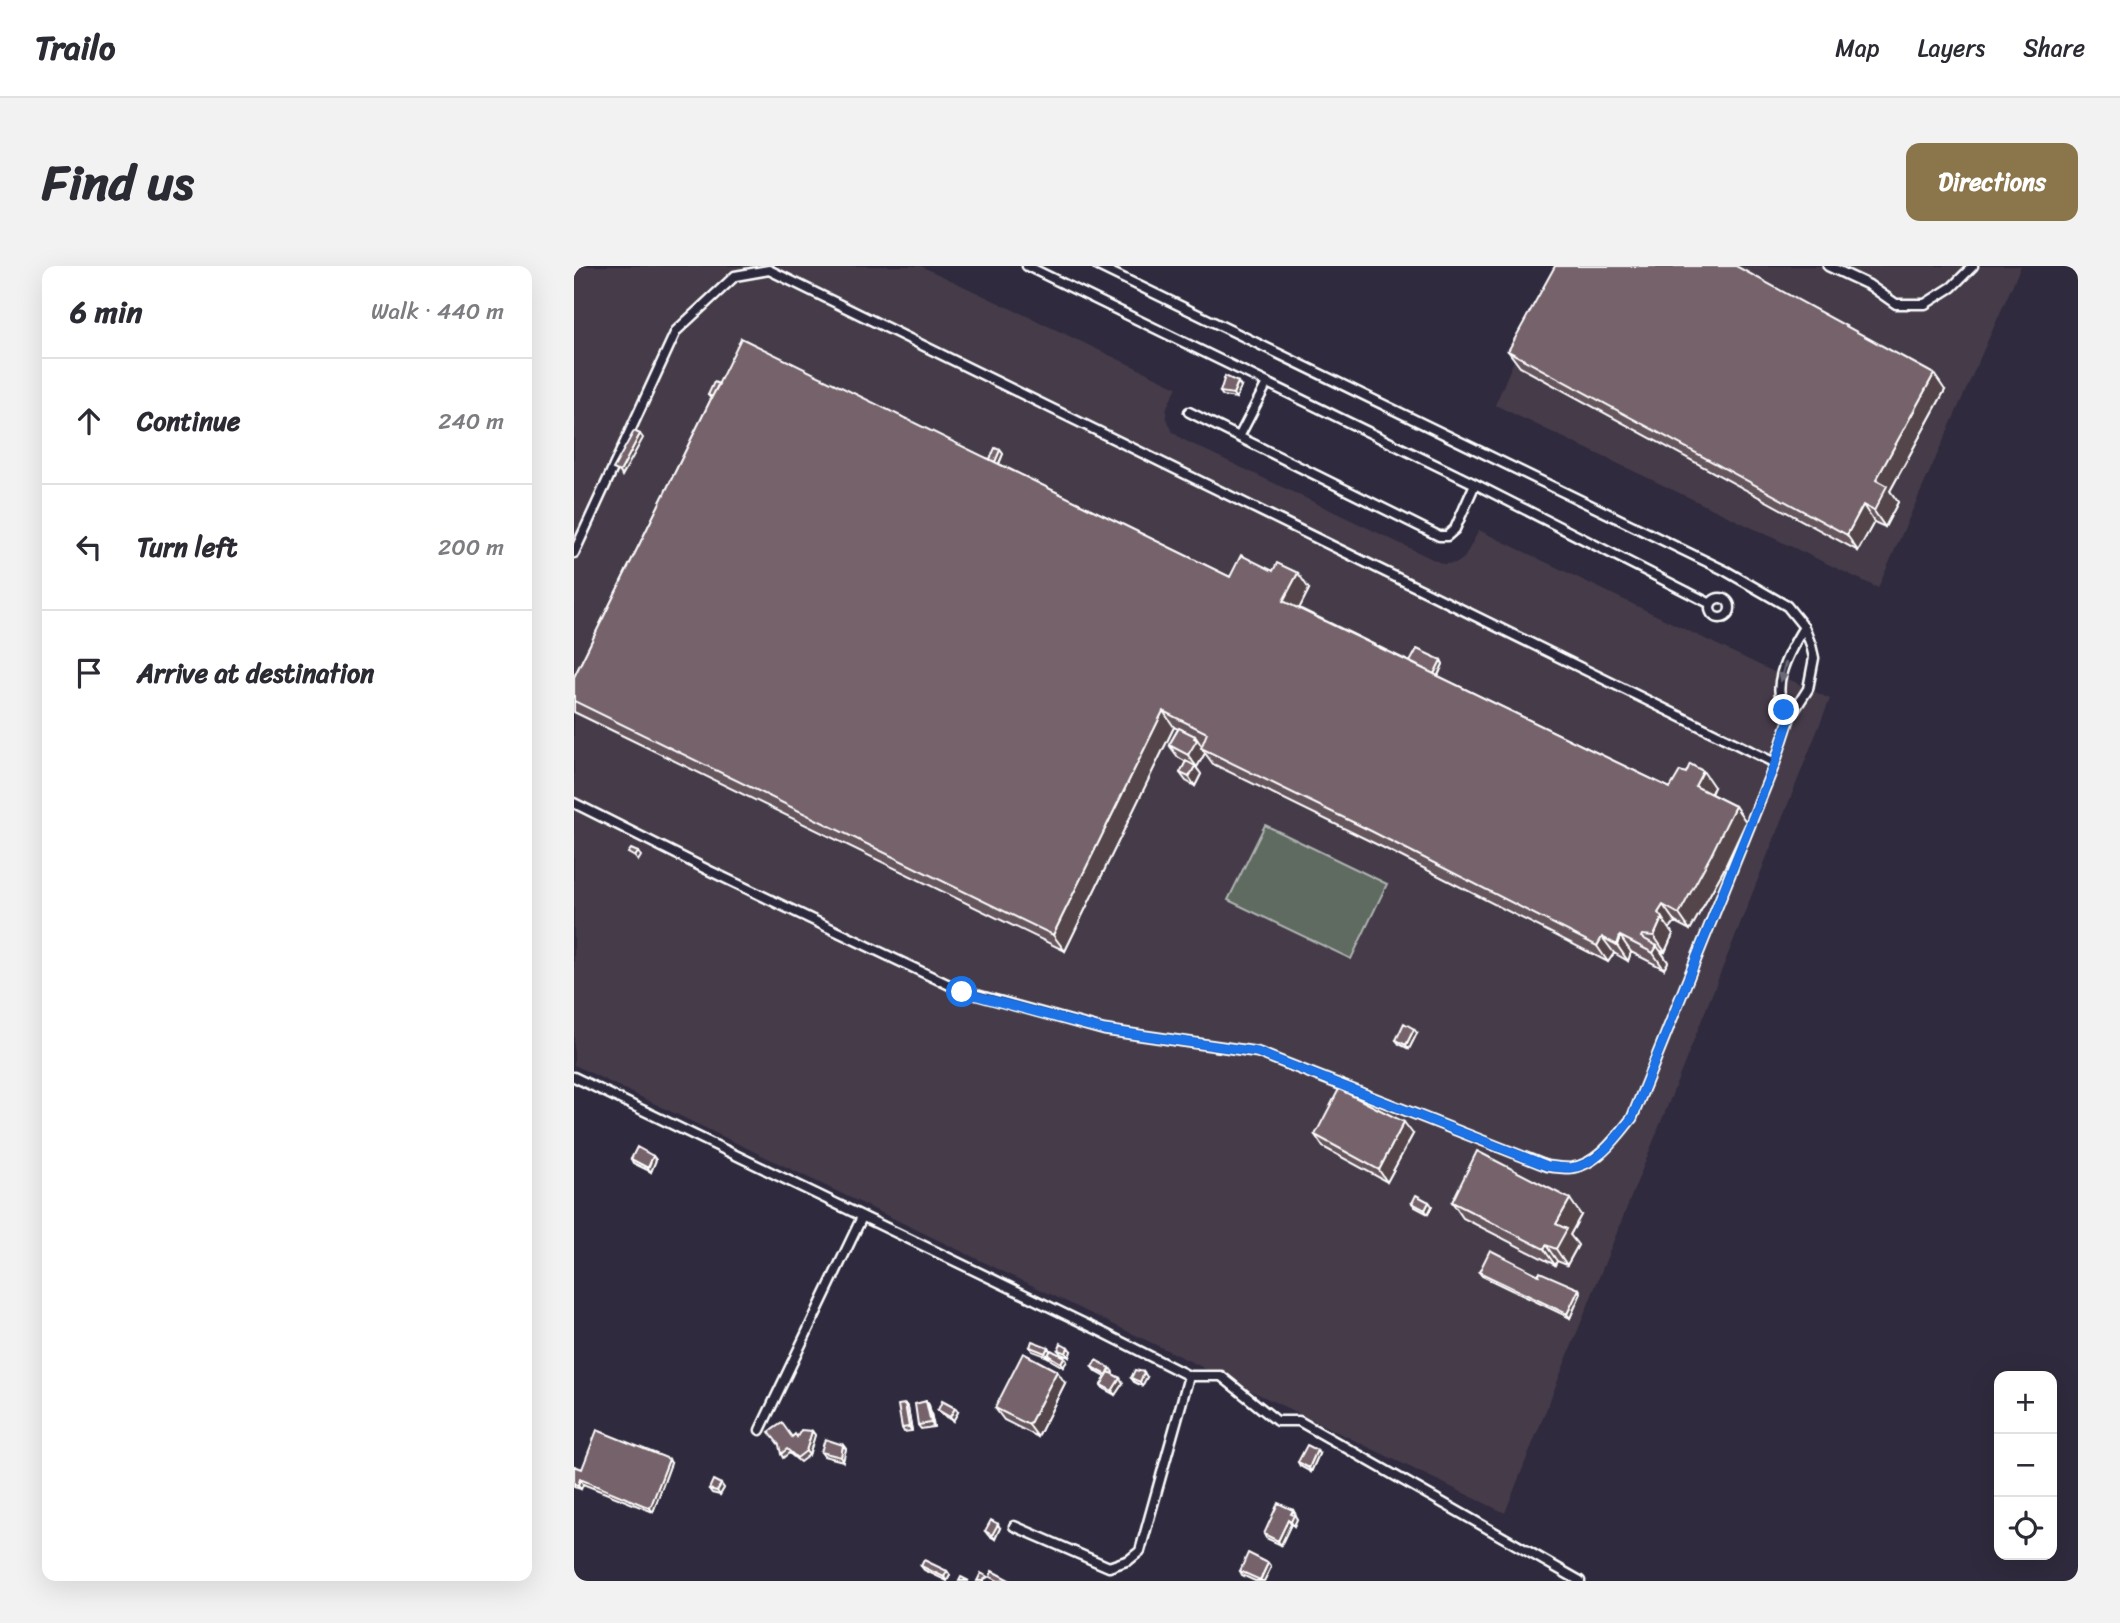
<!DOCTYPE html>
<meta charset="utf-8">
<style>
:root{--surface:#fff;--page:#f2f2f3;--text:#2b2b33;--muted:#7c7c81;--line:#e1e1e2;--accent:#8a764a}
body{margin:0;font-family:Sriracha,sans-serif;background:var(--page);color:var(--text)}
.controls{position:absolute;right:21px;bottom:21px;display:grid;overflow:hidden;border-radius:14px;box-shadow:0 7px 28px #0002}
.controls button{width:63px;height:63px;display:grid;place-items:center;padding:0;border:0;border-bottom:2px solid var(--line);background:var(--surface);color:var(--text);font:35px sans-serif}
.stop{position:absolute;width:21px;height:21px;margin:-16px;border:5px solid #1a73e8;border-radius:50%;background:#fff}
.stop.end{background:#1a73e8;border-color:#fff;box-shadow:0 2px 7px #0008}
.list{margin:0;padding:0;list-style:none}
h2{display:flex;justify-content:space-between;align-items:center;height:91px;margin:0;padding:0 28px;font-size:30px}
h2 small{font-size:23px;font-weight:400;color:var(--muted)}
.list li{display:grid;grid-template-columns:46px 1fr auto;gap:21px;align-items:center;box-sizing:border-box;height:126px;padding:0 28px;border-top:2px solid var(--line)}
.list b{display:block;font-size:26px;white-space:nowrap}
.list em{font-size:23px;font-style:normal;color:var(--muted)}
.icon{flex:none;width:38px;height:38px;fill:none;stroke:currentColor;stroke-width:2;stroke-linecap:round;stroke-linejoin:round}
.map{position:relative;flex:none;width:1504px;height:1315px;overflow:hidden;border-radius:14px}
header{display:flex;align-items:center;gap:42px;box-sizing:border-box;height:98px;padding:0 35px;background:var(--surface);border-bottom:2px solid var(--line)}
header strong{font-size:33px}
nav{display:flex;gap:38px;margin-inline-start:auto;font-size:24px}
.intro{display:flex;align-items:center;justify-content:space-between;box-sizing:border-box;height:168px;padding:0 42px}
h1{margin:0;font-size:49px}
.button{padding:18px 32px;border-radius:14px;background:var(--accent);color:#fff;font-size:24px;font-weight:700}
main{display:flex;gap:42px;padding:0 42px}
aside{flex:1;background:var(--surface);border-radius:14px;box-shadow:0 7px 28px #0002}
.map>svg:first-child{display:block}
</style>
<header>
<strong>Trailo</strong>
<nav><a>Map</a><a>Layers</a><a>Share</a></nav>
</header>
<div class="intro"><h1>Find us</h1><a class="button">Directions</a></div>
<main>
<aside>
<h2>6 min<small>Walk · 440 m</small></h2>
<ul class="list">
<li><svg class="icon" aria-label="ahead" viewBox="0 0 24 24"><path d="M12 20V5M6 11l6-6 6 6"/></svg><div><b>Continue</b></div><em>240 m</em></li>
<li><svg class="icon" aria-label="left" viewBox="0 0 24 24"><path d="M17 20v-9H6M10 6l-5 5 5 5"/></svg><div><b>Turn left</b></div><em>200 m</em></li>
<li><svg class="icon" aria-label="arrive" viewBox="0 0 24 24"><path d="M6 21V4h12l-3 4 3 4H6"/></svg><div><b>Arrive at destination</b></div></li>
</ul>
</aside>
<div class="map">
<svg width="1504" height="1315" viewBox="0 0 1504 1315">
<rect width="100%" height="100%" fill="#2f2a3d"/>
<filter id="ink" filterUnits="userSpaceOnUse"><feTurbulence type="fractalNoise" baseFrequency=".0143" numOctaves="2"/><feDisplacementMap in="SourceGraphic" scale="14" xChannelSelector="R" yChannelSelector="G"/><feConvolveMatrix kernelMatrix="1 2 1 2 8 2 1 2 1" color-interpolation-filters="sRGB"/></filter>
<g filter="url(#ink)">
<path fill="#443b4a" d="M 0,0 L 347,0 L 603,121 L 593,141 L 592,151 L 599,166 L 608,173 L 869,298 L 883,297 L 890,292 L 905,264 L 1256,433 L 931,1247 L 0,799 Z
M 980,0 L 1447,0 L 1304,322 L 921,139 Z"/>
<path fill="#5e6a60" stroke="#aeb4b0" stroke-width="2" d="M 691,559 L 813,618 L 777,693 L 654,634 Z"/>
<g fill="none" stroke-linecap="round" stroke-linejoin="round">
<g stroke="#fff" stroke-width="13">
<path id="service" d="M 453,0 L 901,218 L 1135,337
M 1254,0 L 1295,19 L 1322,38 L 1351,38 L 1378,21 L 1399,0
M 693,117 L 665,171 L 865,270 L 873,270 L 881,263 L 901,218
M 615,146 L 665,171
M 0,287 L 102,65 L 161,10 L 195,4 L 1201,497
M1136 342a10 10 0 1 1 20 0a10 10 0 1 1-20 0Z
M 1216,451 C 1192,425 1214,387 1230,361
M 0,537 L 136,605 L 388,725 L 530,764 L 683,786 L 973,900 C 980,901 989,902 996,902 C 1022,900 1043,871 1058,852 L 1201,497 L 1216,451 L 1234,423 L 1240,392 L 1237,379 L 1230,361 L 1213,340 L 1152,305 L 524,0
M 0,811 L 530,1067 L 615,1110 L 647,1110 L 703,1155 L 725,1155 L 1006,1315
M 186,1164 L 288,951
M 440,1260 L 535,1301 L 555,1294 L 566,1285 L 615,1110"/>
</g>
<use href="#service" stroke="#2f2a3d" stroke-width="8"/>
</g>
<path fill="#65545b" stroke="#fff" stroke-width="2" d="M 934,85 L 1371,124 L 1316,225 L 1324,236 L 1311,261 L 1300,256 L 1284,285 L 946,101 Z
M 145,118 L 416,193 L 426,184 L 429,188 L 425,198 L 656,311 L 735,323 L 725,342 L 836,396 L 867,394 L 869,398 L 864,410 L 1096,522 L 1140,521 L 1137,528 L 1161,540 L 1172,556 L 1149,605 L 1116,664 L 1101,656 L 1095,663 L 1099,668 L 1091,686 L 1087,685 L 1094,696 L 1090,703 L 1057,686 L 1054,695 L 1040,687 L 1034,696 L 808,581 L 639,498 L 631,487 L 623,501 L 622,501 L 627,508 L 621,520 L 612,515 L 606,507 L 612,496 L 604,491 L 595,479 L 604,463 L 600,461 L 491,685 L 0,446 L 0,411 L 137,133 L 134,129 Z
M 667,121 L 662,132 L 649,130 L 646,126 Z
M 843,767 L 835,783 L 825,778 L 822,774 Z
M 839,868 L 813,916 L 749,881 L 741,869 Z
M 79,890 L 82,894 L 77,906 L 59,897 L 57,893 Z
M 855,936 L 858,940 L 854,948 L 841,941 L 838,937 Z
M 878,936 L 1007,949 L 996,969 L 1004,979 L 993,999 L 983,995 L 981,999 L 889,952 Z
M 905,1006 L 965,1009 L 1005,1023 L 1007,1027 L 996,1052 L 908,1010 Z
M 456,1081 L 474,1081 L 476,1085 L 490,1091 L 493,1095 L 489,1101 L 477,1094 L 474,1090 L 474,1091 L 458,1085 Z
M 484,1084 L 497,1085 L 495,1091 L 487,1088 Z
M 518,1101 L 536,1102 L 539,1106 L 538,1108 L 546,1112 L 549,1117 L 541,1129 L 530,1123 L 527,1119 L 532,1111 L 521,1105 Z
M 573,1111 L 568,1120 L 560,1116 L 557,1112 Z
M 491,1117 L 464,1171 L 430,1154 L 421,1142 Z
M 352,1135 L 355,1139 L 360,1161 L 347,1163 L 344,1159 Z
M 331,1138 L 334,1142 L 338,1165 L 330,1166 L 328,1162 Z
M 364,1144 L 384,1146 L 379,1155 L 367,1148 Z
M 238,1165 L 241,1169 L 235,1189 L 226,1196 L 215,1187 L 209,1192 L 207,1188 L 223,1171 Z
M 269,1179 L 272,1183 L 269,1195 L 250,1190 L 247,1186 Z
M 745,1188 L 737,1206 L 726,1200 L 724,1196 Z
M 97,1197 L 79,1246 L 9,1218 L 7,1223 L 0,1221 L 0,1200 L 8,1203 Z
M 147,1218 L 150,1222 L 146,1229 L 138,1227 L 135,1223 Z
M 719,1244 L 722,1249 L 721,1250 L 723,1253 L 720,1260 L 717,1258 L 707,1279 L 692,1272 L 690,1268 Z
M 426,1262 L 421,1273 L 414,1269 L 411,1265 Z
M 694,1297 L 697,1301 L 690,1315 L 681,1315 L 668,1309 L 666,1305 Z
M 347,1300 L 373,1305 L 376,1309 L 373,1315 L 350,1304 Z"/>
<path fill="#52454a" stroke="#fff" stroke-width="2" d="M 1360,108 L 1371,124 L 1316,225 L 1324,236 L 1311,261 L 1300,245 L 1302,214 Z
M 664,116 L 667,121 L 662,132 L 659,128 Z
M 66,168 L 69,172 L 48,210 L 46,206 Z
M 426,184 L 429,188 L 421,206 L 418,202 Z
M 1289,239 L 1300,256 L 1284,285 L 1273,269 Z
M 724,307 L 735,323 L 721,351 L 709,335 Z
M 867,394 L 869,398 L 860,418 L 857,414 Z
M 589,445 L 600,461 L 491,685 L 479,669 Z
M 621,470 L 629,482 L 629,484 L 631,487 L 623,501 L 614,489 Z
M 621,500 L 627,508 L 621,520 L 615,511 Z
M 1129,505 L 1140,521 L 1132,536 L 1121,520 Z
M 1161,540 L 1172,556 L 1149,605 L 1116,664 L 1105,648 Z
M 64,586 L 67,590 L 64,595 L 61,591 Z
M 1089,639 L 1101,656 L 1095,663 L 1084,647 Z
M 1088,652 L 1099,668 L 1091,686 L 1080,670 Z
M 1046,670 L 1057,686 L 1054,695 L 1043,679 Z
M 1028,671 L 1040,687 L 1034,696 L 1023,680 Z
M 1083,680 L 1094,696 L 1090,703 L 1079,687 Z
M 840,763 L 843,767 L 835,783 L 832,779 Z
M 830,856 L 839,868 L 813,916 L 805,904 Z
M 79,890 L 82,894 L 77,906 L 74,902 Z
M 996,933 L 1007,949 L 996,969 L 1004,979 L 993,999 L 982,983 L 982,958 Z
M 855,936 L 858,940 L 854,948 L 851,944 Z
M 972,979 L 983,995 L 981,999 L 970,983 Z
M 1005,1023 L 1007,1027 L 996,1052 L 993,1048 Z
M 474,1081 L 476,1085 L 474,1091 L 471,1087 Z
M 494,1081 L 497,1085 L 495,1091 L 492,1087 Z
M 490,1091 L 493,1095 L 489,1101 L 487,1097 Z
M 483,1105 L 491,1117 L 464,1171 L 455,1159 Z
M 570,1106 L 573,1111 L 568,1120 L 566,1116 Z
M 546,1112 L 549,1117 L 541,1129 L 538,1125 Z
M 352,1135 L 355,1139 L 360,1161 L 357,1157 Z
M 331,1138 L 334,1142 L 338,1165 L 335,1161 Z
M 381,1142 L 384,1146 L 379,1155 L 376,1151 Z
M 238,1165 L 241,1169 L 235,1189 L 232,1185 Z
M 269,1179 L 272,1183 L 269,1195 L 267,1191 Z
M 743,1184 L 745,1188 L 737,1206 L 735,1202 Z
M 95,1193 L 97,1197 L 79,1246 L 76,1242 Z
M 6,1213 L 9,1218 L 7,1223 L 4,1219 Z
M 147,1218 L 150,1222 L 146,1229 L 143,1225 Z
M 719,1244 L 722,1249 L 721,1250 L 723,1253 L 720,1260 L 717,1256 L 717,1248 Z
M 714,1254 L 717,1258 L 707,1279 L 704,1275 Z
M 424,1258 L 426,1262 L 421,1273 L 418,1269 Z
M 694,1297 L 697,1301 L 690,1315 L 686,1315 Z
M 373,1305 L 376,1309 L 373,1315 L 370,1311 Z"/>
<path fill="#75626a" stroke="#fff" stroke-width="2" d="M 981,0 L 1162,0 L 1360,108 L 1302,214 L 1313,220 L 1300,245 L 1289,239 L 1273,269 L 934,85 Z
M 167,72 L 656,311 L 667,289 L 699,305 L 703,297 L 724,307 L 709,335 L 1096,522 L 1106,505 L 1112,507 L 1116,498 L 1129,505 L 1121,520 L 1161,540 L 1137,589 L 1105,648 L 1089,639 L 1084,647 L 1088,652 L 1080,670 L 1068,669 L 1067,671 L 1083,680 L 1079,687 L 1046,670 L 1043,679 L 1028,671 L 1023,680 L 797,565 L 627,482 L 633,467 L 589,445 L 479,669 L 0,435 L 0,411 Z
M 651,110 L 664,116 L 659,128 L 646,126 Z
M 140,116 L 145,118 L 138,131 L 134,129 Z
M 60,165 L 66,168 L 46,206 L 39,203 Z
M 421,182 L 426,184 L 421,196 L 416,193 Z
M 843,383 L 867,394 L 860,408 L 836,396 Z
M 605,462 L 621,470 L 620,472 L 623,474 L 614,489 L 595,479 Z
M 612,495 L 621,500 L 615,511 L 606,507 Z
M 57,583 L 64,586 L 61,591 L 54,587 Z
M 830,757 L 840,763 L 832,779 L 822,774 Z
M 765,823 L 830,856 L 805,904 L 741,869 Z
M 63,881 L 79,890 L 74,902 L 57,893 Z
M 903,885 L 996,933 L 982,958 L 993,963 L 982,983 L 972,979 L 970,983 L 878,936 Z
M 842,929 L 855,936 L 851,944 L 838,937 Z
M 916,984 L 965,1009 L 966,1006 L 1005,1023 L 993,1048 L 905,1006 Z
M 458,1075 L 474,1081 L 471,1087 L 456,1081 Z
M 487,1077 L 494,1081 L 492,1087 L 484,1084 Z
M 477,1084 L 490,1091 L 487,1097 L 474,1089 Z
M 449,1087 L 483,1105 L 455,1159 L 421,1142 Z
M 522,1094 L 536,1102 L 533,1109 L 518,1101 Z
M 561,1104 L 570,1106 L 566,1116 L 557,1112 Z
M 535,1106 L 546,1112 L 538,1125 L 527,1119 Z
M 352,1135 L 357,1157 L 344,1159 L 341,1138 Z
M 368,1135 L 381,1142 L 376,1151 L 364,1144 Z
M 331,1138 L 335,1161 L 328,1162 L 324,1139 Z
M 208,1157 L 218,1171 L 221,1168 L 223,1171 L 227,1164 L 238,1165 L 232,1185 L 223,1192 L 213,1183 L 207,1188 L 205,1179 L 195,1166 Z
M 23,1164 L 95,1193 L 76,1242 L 6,1213 L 4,1219 L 0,1218 L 0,1200 L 8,1203 Z
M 251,1173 L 269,1179 L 267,1191 L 247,1186 Z
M 733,1179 L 743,1184 L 735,1202 L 724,1196 Z
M 139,1214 L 147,1218 L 143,1225 L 135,1223 Z
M 704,1237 L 719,1244 L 717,1248 L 720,1249 L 717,1256 L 714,1254 L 704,1275 L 690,1268 Z
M 417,1254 L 424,1258 L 418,1269 L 411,1265 Z
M 674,1287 L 694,1297 L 686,1314 L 666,1305 Z
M 350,1294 L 373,1305 L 370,1311 L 347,1300 Z
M 418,1305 L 437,1315 L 424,1315 L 416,1311 Z
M 407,1307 L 414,1311 L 409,1314 L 409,1315 L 403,1315 Z
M 387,1311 L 395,1315 L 385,1315 Z"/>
<defs><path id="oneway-solid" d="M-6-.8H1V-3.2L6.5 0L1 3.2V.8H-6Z" transform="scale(1.75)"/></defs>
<use fill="#6d6a77" href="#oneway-solid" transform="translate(1209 406) rotate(105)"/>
</g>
<g fill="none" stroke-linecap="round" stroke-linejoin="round" filter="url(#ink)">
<path stroke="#1a73e8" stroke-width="9" d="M 388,726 L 530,764 L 683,786 L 973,900 C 980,901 989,902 996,902 C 1023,900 1043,871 1058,852 L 1201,497 L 1216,451 L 1210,444"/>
</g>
</svg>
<div class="controls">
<button>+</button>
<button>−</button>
<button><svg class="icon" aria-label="locate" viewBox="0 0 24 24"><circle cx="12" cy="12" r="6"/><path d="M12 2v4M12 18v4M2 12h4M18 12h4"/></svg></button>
</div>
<div class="stop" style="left:388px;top:726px"></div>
<div class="stop end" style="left:1210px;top:444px"></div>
</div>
</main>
